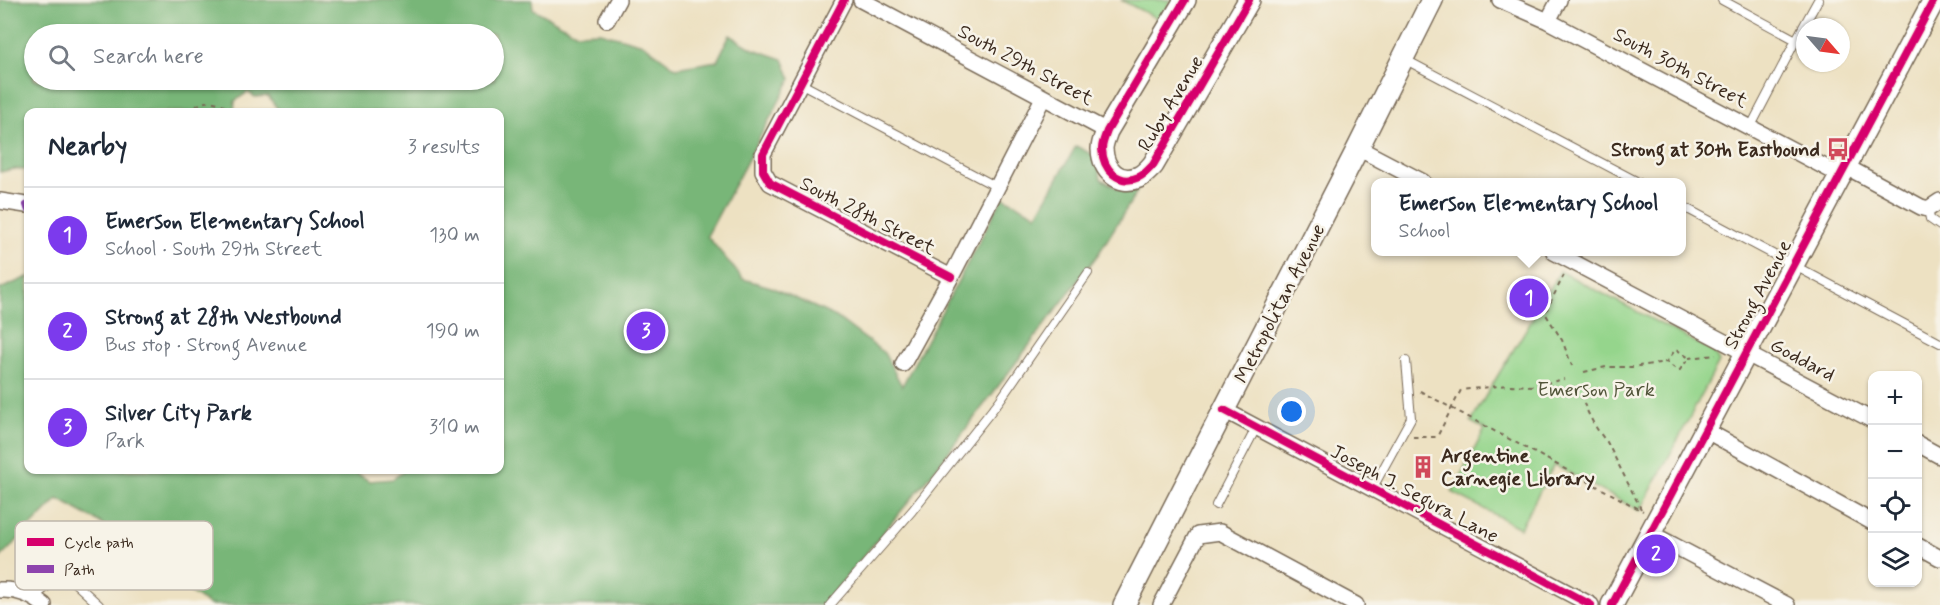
<!DOCTYPE html>
<meta charset="utf-8">
<style>
:root{--surface:#fff;--page:#f2f2f3;--text:#1f2937;--muted:#747a83;--line:#e0e1e3;--accent:#7c3aed}
body{margin:0;font-family:Mynerve,sans-serif;background:var(--page);color:var(--text)}
.controls{position:absolute;right:18px;bottom:18px;display:grid;overflow:hidden;border-radius:12px;box-shadow:0 2px 4px #0004}
.controls button{width:54px;height:54px;display:grid;place-items:center;padding:0;border:0;border-bottom:2px solid var(--line);background:var(--surface);color:var(--text);font:30px sans-serif}
.compass{position:absolute;left:1796px;top:18px;width:54px;height:54px;border-radius:50%;background:var(--surface);box-shadow:0 2px 4px #0004;rotate:118deg}
.you{position:absolute;left:1292px;top:412px;width:21px;height:21px;margin:-15px;border:4px solid #fff;border-radius:50%;background:#1a73e8;box-shadow:0 0 0 9px #1a73e833}
.badge{display:grid;place-items:center;width:39px;height:39px;border-radius:50%;background:var(--accent);color:#fff;font-size:20px;font-weight:700}
.pin{position:absolute;translate:-50% -50%;border:3px solid #fff;box-shadow:0 2px 6px #0006}
.popup{position:absolute;left:1371px;top:178px;width:315px;height:78px;box-sizing:border-box;display:grid;place-content:center;border-radius:12px;background:var(--surface);filter:drop-shadow(0 2px 4px #0005);font-size:20px;white-space:nowrap;color:var(--muted)}
.popup b{font-size:22px;color:var(--text)}
.popup::after{content:'';position:absolute;left:50%;top:100%;margin-left:-12px;border:12px solid transparent;border-top-color:var(--surface)}
.list{margin:0;padding:0;list-style:none}
h2{display:flex;justify-content:space-between;align-items:center;height:78px;margin:0;padding:0 24px;font-size:26px}
h2 small{font-size:20px;font-weight:400;color:var(--muted)}
.list li{display:grid;grid-template-columns:39px 1fr auto;gap:18px;align-items:center;box-sizing:border-box;height:96px;padding:0 24px;border-top:2px solid var(--line)}
.list b{display:block;font-size:22px;white-space:nowrap}
.list p{margin:0;font-size:20px;white-space:nowrap;color:var(--muted)}
.list em{font-size:20px;font-style:normal;color:var(--muted)}
.icon{flex:none;width:33px;height:33px;fill:none;stroke:currentColor;stroke-width:2;stroke-linecap:round;stroke-linejoin:round}
.map{position:relative;flex:none;width:1940px;height:605px;overflow:hidden}
.search{position:absolute;background:var(--surface);box-shadow:0 2px 4px #0004;left:24px;top:24px;width:480px;height:66px;display:flex;align-items:center;gap:15px;box-sizing:border-box;padding:0 21px;border-radius:33px;color:var(--muted);font-size:22px}
.panel{position:absolute;background:var(--surface);box-shadow:0 2px 4px #0004;left:24px;top:108px;width:480px;height:366px;border-radius:12px}
.map>svg:first-child{display:block}
</style>
<div class="map">
<svg width="1940" height="605" viewBox="0 0 1940 605">
<rect width="100%" height="100%" fill="#f7f3e8"/>
<filter id="ink" filterUnits="userSpaceOnUse"><feTurbulence type="fractalNoise" baseFrequency=".0167" numOctaves="2"/><feDisplacementMap in="SourceGraphic" scale="12" xChannelSelector="R" yChannelSelector="G"/><feConvolveMatrix kernelMatrix="1 2 1 2 8 2 1 2 1" color-interpolation-filters="sRGB"/></filter>
<filter id="wash" filterUnits="userSpaceOnUse"><feTurbulence type="fractalNoise" baseFrequency=".008" numOctaves="4" result="noise"/><feDisplacementMap in="SourceGraphic" scale="24" xChannelSelector="R" yChannelSelector="G"/><feGaussianBlur stdDeviation="1.35" result="paint"/><feColorMatrix in="noise" values="0 0 0 0 0 0 0 0 0 0 0 0 0 0 0 0 0 1.4 0 .05"/><feComposite in="paint" operator="in"/></filter>
<g filter="url(#wash)">
<rect width="100%" height="100%" fill="#ede1c2"/>
<path fill="#95d58c" stroke="#688055" stroke-width="1.5" d="M 1121,0 L 1171,0 L 1160,20 Z
M 1560,271 L 1714,352 L 1719,362 L 1640,511 L 1554,465 L 1520,528 L 1452,492 L 1485,429 L 1471,422 C 1499,370 1532,323 1560,271 Z"/>
<path fill="#78b678" stroke="#5a704b" stroke-width="1.5" fill-rule="evenodd" d="M 0,0 L 532,0 L 533,9 L 577,33 L 600,32 L 643,44 L 676,68 L 717,61 L 730,35 L 753,49 L 783,59 L 791,79 L 707,236 L 743,279 L 771,287 L 836,317 L 884,353 L 902,386 L 1003,197 L 1037,215 L 1076,146 L 1097,157 L 1101,179 L 1124,192 L 1138,190 L 1099,253 L 931,475 L 823,605 L 209,605 L 164,574 L 146,558 L 99,522 L 58,499 L 0,558 L 0,289 L 28,277 L 28,470 L 351,470 L 369,481 L 393,479 L 405,470 L 500,470 L 500,112 L 280,112 L 268,96 L 255,97 L 248,92 L 235,101 L 234,112 L 28,112 L 28,170 L 13,169 L 0,172 ZM 34,34 L 494,34 L 494,80 L 34,80 Z"/>
</g>
<g filter="url(#ink)">
<g fill="none" stroke-linecap="round" stroke-linejoin="round">
<g stroke="#796a57" stroke-width="10">
<path id="lane" d="M 1722,0 L 1796,40 L 1750,128
M 1796,40 L 1818,0
M 1404,59 L 1638,182
M 800,83 L 997,187
M 1682,206 L 1940,343
M 1928,209 L 1930,219 L 1940,226
M 1372,489 L 1411,418 L 1406,361
M 1216,505 L 1256,428
M 34,597 L 64,573 L 99,605
M 830,605 L 912,511 L 1000,400 L 1088,273"/>
</g>
<g stroke="#796a57" stroke-width="18">
<path id="street" d="M 844,0 L 763,154 L 763,171 L 770,183 L 951,277
M 861,0 L 1107,131
M 1500,0 L 1548,21 L 1840,175
M 607,20 L 618,0
M 1548,21 L 1559,0
M 1358,148 L 1423,182
M 1845,166 L 1921,207 L 1928,209 L 1940,201
M 0,201 L 26,205
M 1554,252 L 1872,420
M 903,364 L 951,277 L 1043,98
M 1224,410 L 1591,605
M 1705,430 L 1872,522
M 1918,444 L 1940,456
M 1650,533 L 1787,605
M 1918,546 L 1940,558
M 0,590 C 16,589 32,595 44,605
M 1161,605 L 1198,535 L 1220,532 L 1356,605"/>
</g>
<g stroke="#796a57" stroke-width="24">
<path id="secondary" d="M 1185,0 L 1107,131 C 1105,137 1102,143 1102,149 C 1103,170 1119,186 1139,177 C 1144,175 1149,169 1153,165 L 1249,0
M 1124,605 L 1358,148 L 1432,0
M 1612,605 L 1934,0"/>
</g>
<path stroke="#796a57" stroke-width="2" stroke-dasharray="4.5 4.5" stroke-linecap="butt" d="M 189,112 C 203,98 217,98 231,112
M 1564,275 L 1545,313 L 1562,340 L 1572,366
M 1689,358 L 1716,355
M 1584,372 L 1606,367 L 1632,367 L 1666,362 L 1679,371 L 1689,358 L 1676,349 L 1666,362
M 1577,386 C 1585,407 1592,425 1607,442 L 1641,509
M 1420,391 L 1643,511
M 1413,437 L 1437,437 L 1461,390 L 1508,385 L 1533,386 L 1564,379"/>
<use href="#lane" stroke="#fff" stroke-width="8"/>
<use href="#street" stroke="#fff" stroke-width="15"/>
<use href="#secondary" stroke="#fff" stroke-width="21"/>
<path stroke="#8e44ad" stroke-width="6" stroke-dasharray="12 6" stroke-linecap="butt" d="M 28,204 L 26,205 L 28,211"/>
<g stroke="#f7f3e8" stroke-width="11">
<path id="cycleway" d="M 844,0 L 763,154 L 763,171 L 770,183 L 951,277
M 1185,0 L 1107,131 C 1105,137 1102,143 1102,149 C 1103,170 1119,186 1139,177 C 1144,175 1149,169 1153,165 L 1249,0
M 1224,410 L 1591,605
M 1612,605 L 1934,0"/>
</g>
<use href="#cycleway" stroke="#d6006c" stroke-width="8"/>
</g>
</g>
<defs>
<g id="bus-bare" transform="scale(1.8)"><path d="M-5-6H5V4H4V6H2V4H-2V6H-4V4H-5ZM-3.5-4V0h7V-4ZM-3.5 1.2v1.5H-2V1.2ZM2 1.2v1.5H3.5V1.2Z" fill="#d1495b" stroke="#f7f3e8" stroke-width="2.5" paint-order="stroke"/></g>
<g id="building-bare" transform="scale(1.8)"><path d="M-4-6H4V6H1V3H-1V6H-4ZM-2.5-4.3h1.7v1.8h-1.7ZM.8-4.3h1.7v1.8H.8ZM-2.5-1h1.7V.8h-1.7ZM.8-1h1.7V.8H.8Z" fill="#d1495b" stroke="#f7f3e8" stroke-width="2.5" paint-order="stroke"/></g>
</defs>
<g fill-rule="evenodd">
<use href="#bus-bare" x="1838" y="149"/>
<use href="#building-bare" x="1423" y="467"/>
</g>
<g text-anchor="middle" stroke-width="5" stroke-linejoin="round" paint-order="stroke">
<g font-size="20" fill="#3b2a1e" stroke="#f7f3e8">
<text transform="translate(1026 64) rotate(28)" y="7">South 29th Street</text>
<text transform="translate(1681 67) rotate(28)" y="7">South 30th Street</text>
<text transform="translate(1170 103) rotate(-59)" y="7">Ruby Avenue</text>
<text transform="translate(868 215) rotate(27)" y="7">South 28th Street</text>
<text transform="translate(1757 294) rotate(-62)" y="7">Strong Avenue</text>
<text transform="translate(1279 303) rotate(-63)" y="7">Metropolitan Avenue</text>
<text transform="translate(1803 359) rotate(28)" y="7">Goddard</text>
<text transform="translate(1415 493) rotate(28)" y="7">Joseph J. Segura Lane</text>
</g>
<g font-size="20" font-weight="bold" fill="#3b2a1e" stroke="#f7f3e8" text-anchor="end">
<text x="1820" y="156">Strong at 30th Eastbound</text>
<text x="1441" y="462" text-anchor="start">Argentine<tspan x="1441" dy="23">Carnegie Library</tspan></text>
</g>
<g font-size="20" fill="#52553a" stroke="#f7f3e8">
<text x="1596" y="396">Emerson Park</text>
</g>
</g>
<rect x="15" y="521" width="198" height="69" rx="9" fill="#f7f3e8" stroke="#bfb7ab" stroke-width="1.5"/>
<rect x="27" y="538" width="27" height="8" fill="#d6006c"/>
<rect x="27" y="565" width="27" height="8" fill="#8e44ad"/>
<g font-size="16" fill="#3b2a1e">
<text x="64" y="548">Cycle path</text>
<text x="64" y="575">Path</text>
</g>
</svg>
<div class="controls">
<button>+</button>
<button>−</button>
<button><svg class="icon" aria-label="locate" viewBox="0 0 24 24"><circle cx="12" cy="12" r="6"/><path d="M12 2v4M12 18v4M2 12h4M18 12h4"/></svg></button>
<button><svg class="icon" aria-label="layers" viewBox="0 0 24 24"><path d="M12 4l9 5-9 5-9-5zM3 14l9 5 9-5"/></svg></button>
</div>
<svg class="compass" viewBox="-18 -18 36 36"><path d="M0-13l5 13h-10z" fill="#e53935"/><path d="M0 13l5-13h-10z" fill="#747a83"/></svg>
<div class="you"></div>
<div class="pin badge" style="left:1529px;top:298px">1</div>
<div class="popup"><b>Emerson Elementary School</b>School</div>
<div class="pin badge" style="left:1656px;top:554px">2</div>
<div class="pin badge" style="left:646px;top:331px">3</div>
<div class="search"><svg class="icon" aria-label="search" viewBox="0 0 24 24"><circle cx="10" cy="10" r="6"/><path d="M15 15l6 6"/></svg>Search here</div>
<section class="panel">
<h2>Nearby<small>3 results</small></h2>
<ul class="list">
<li><span class="badge">1</span><div><b>Emerson Elementary School</b><p>School · South 29th Street</p></div><em>130 m</em></li>
<li><span class="badge">2</span><div><b>Strong at 28th Westbound</b><p>Bus stop · Strong Avenue</p></div><em>190 m</em></li>
<li><span class="badge">3</span><div><b>Silver City Park</b><p>Park</p></div><em>310 m</em></li>
</ul>
</section>
</div>
